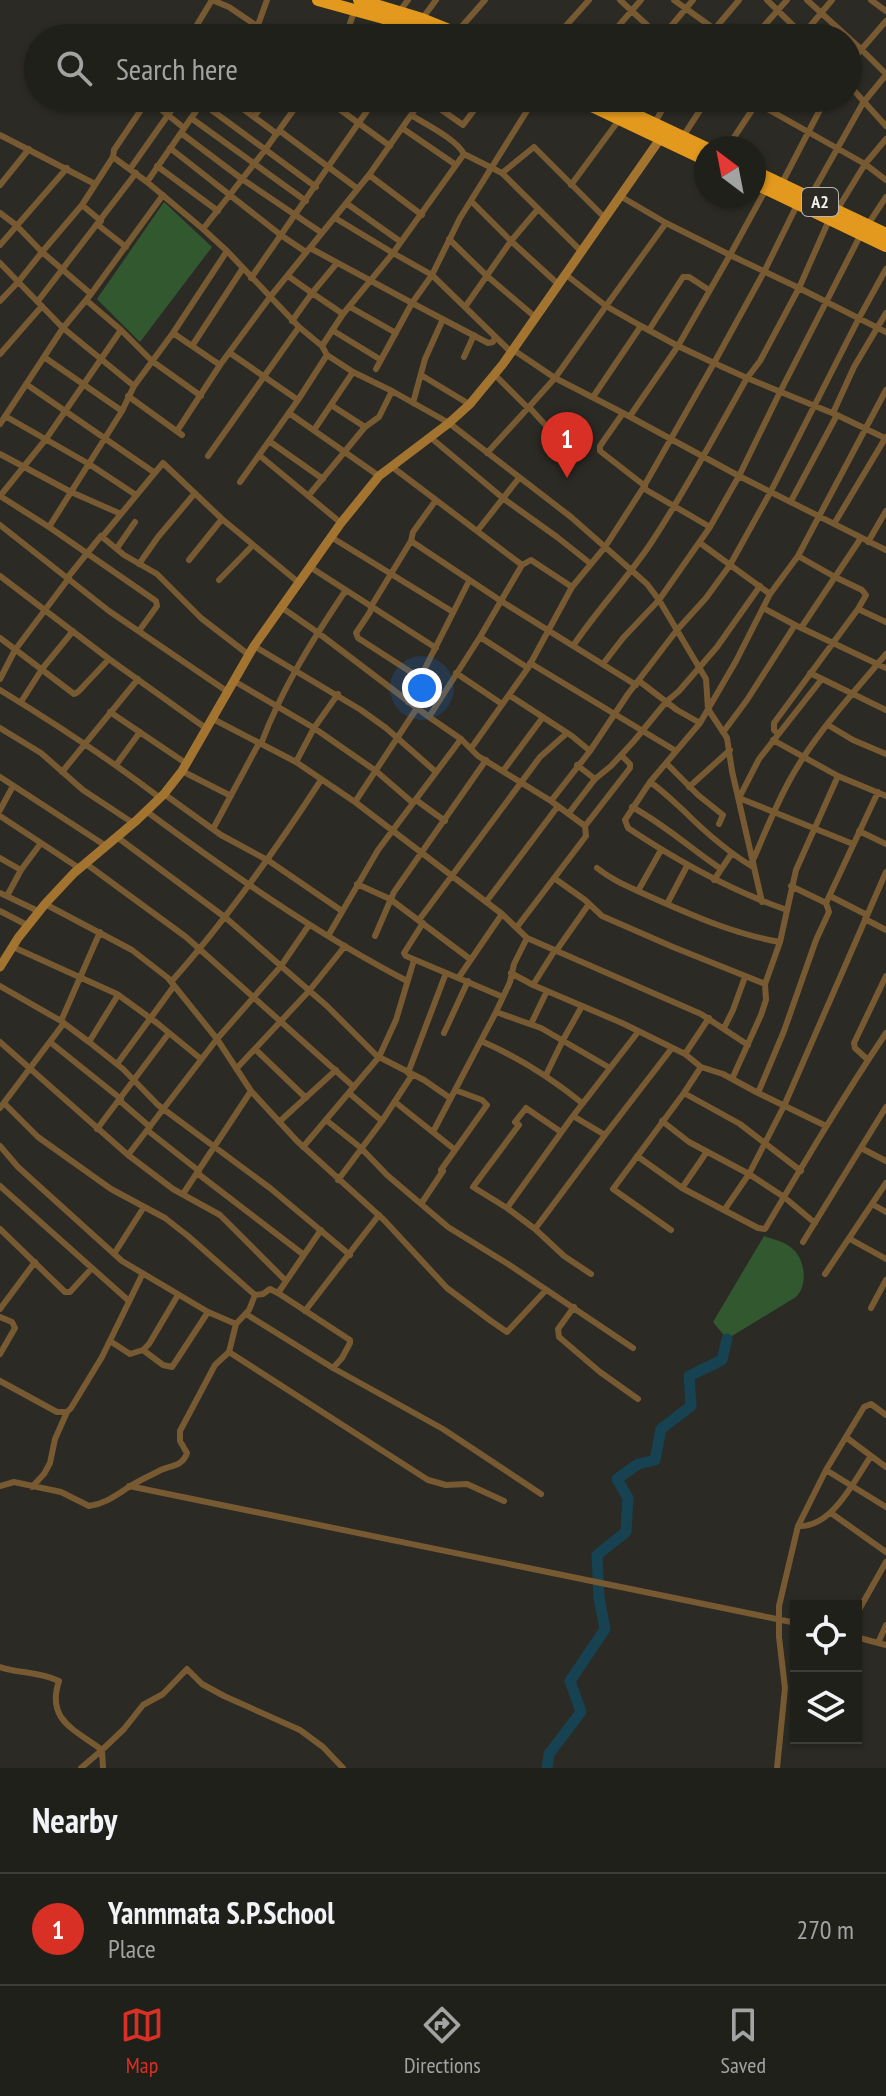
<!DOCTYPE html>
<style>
:root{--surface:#20201b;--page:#2d2d28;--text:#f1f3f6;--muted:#a2a3a3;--line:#3d3e3a;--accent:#d93025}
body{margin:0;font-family:"PT Sans Narrow",sans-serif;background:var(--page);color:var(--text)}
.controls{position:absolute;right:24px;bottom:24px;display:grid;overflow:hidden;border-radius:0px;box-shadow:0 2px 6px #0004}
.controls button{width:72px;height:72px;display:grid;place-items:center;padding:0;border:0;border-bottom:2px solid var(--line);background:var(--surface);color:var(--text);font:40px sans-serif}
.compass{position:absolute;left:694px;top:136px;width:72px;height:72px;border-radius:50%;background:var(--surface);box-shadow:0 2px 6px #0004;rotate:328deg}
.you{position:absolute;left:422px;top:688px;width:28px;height:28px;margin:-20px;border:6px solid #fff;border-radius:50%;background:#1a73e8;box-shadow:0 0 0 12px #1a73e833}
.badge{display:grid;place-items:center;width:52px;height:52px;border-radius:50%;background:var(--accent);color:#fff;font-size:26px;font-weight:700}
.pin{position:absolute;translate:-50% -66px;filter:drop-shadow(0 2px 4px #0008)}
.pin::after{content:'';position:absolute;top:42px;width:28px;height:24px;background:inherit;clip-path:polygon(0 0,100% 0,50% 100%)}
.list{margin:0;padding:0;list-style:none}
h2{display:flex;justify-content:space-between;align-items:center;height:104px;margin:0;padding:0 32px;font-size:34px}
h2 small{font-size:26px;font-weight:400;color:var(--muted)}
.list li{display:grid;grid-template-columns:52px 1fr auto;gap:24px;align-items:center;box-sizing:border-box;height:112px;padding:0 32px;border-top:2px solid var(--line)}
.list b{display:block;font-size:30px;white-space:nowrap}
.list p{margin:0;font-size:26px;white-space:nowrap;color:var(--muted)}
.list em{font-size:26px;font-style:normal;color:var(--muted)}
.icon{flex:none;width:44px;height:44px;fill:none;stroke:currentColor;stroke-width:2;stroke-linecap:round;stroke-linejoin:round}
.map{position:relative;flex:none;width:886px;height:1768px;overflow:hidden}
.search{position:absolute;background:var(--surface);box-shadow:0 2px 6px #0004;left:24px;right:24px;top:24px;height:88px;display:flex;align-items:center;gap:20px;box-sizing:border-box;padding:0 28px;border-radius:44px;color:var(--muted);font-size:30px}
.sheet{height:216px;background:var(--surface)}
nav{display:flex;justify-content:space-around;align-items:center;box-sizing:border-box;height:112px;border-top:2px solid var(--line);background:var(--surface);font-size:22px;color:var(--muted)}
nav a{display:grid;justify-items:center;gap:4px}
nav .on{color:var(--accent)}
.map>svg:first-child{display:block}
</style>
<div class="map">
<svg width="886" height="1768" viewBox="0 0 886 1768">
<rect width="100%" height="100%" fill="#2b2a24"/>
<path fill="#325830" d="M 164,202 L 212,247 L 140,342 L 97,299 Z
M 764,1236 C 772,1239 782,1241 789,1246 C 805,1256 809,1284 796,1297 L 727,1339 L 713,1322 Z"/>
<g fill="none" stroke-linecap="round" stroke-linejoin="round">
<path stroke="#174252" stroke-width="11" d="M 547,1768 L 549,1754 L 581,1712 L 570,1681 L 605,1629 L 599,1598 L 597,1555 L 626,1532 L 628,1498 L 617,1479 L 638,1464 L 655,1460 L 661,1429 L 691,1406 L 689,1376 L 722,1360 L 727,1339"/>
<path stroke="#775a32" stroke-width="6" d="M 212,0 L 229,7 L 257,26
M 620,0 L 661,38
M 674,0 L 727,38
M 767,0 L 806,38
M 807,0 L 861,49 L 886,74
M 871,0 L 886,11
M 399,12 L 408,0
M 422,19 L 436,0
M 258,25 L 276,38
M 456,33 L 485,0
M 801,37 L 832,0
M 189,38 L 212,0
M 248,38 L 258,25 L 267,0
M 345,38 L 355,9
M 555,38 L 589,0
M 608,38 L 641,0
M 661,38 L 693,0
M 707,38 L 739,0
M 753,38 L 787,0
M 848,65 L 886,21
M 848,84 L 886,126
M 228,98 L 254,117
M 267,98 L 254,117 L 277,134
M 285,98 L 296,106
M 324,98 L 390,146
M 424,98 L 446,113
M 457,98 L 446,113 L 463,125 L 483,98
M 745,98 L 755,105
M 148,99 L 184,128
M 202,103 L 316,187
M 757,103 L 865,164 L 886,180
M 411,115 C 427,125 456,139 464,154
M 191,118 L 306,201
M 654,124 L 669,98
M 402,128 L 456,165
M 280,131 L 358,189
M 181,133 L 242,179 L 322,233
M 0,135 L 95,184
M 682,138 L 708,98
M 170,148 L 282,236 L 306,252
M 727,148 L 760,98
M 113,157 L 147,182 L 203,229 L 227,251 L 299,327 L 322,346 L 327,355 L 353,372 L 392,391 L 449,423 L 571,517 L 647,584 L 659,600 L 706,679 L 708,709 L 727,738 L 732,771 L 762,902
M 157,166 L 218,211
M 130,169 L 180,98
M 502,173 L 581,251
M 369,175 L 422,215
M 147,182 L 205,98
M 782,183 L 826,98
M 0,185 L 29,149
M 571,185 L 619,120
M 810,197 L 863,103 L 886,75
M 471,201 L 511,241 L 557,283
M 346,203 L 401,242
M 82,205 L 101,221
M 837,210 L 865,164 L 886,139
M 0,213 L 16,225 L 42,252 L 19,281 L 0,301
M 335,218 L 393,253 L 464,154 L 502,173 L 534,147 L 604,217
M 829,220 L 799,288 L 886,332
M 666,223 L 730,255 L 766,189
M 98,225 L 126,247
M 867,226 L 886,197
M 203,229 L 265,150 L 302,98
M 449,239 L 487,276 L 534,316
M 0,245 L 67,168
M 310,248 L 412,303 L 376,369
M 227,251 L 173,333 L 192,346 L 243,268
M 0,263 L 63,328 L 134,386
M 337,263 L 312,293 L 343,314 L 393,253 L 432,275 L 460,218 L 535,98
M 288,276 L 312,293 L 292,321
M 251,278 L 376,98
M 91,294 L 163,195
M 38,301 L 136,173
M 350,307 L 396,333
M 465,307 L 511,241 L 538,209
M 121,330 L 152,361 L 201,396
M 332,330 L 381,360
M 649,330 L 683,277 L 689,277 L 709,290
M 495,337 L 493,342 L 488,343 L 412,303 L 432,275 C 458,300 484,326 510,351
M 192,346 L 220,365 L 270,297 L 369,175 L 423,98
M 322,346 L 343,314
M 512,349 L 555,378 L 606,306 L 565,274
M 230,353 L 298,400 L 327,355
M 0,354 L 42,306
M 44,357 L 122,411
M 464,357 L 474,335
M 421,375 L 469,404
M 495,375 L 528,408 L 555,378 L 623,413 L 600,446 L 600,451 L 645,486
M 26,384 L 155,473
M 128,396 L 182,435
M 593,397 L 641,326 L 606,306 L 666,223 L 620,196
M 413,403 L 425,359 L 443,319
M 331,405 L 365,427
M 529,407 L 550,430
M 289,413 L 379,476
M 623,413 L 739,476 L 886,550
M 833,413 L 854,367 L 886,313
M 5,416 L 89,464 L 136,495
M 630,416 L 678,346 L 714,363 L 764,272 L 798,203
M 0,424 L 63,328 L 91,294 L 42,252 L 82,205 L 113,157 L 114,150 L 149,98
M 314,430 L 353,372
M 177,431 L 220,365
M 430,437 L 504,499 L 557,537 L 591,564
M 269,441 L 323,479
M 487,453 L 528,408
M 0,454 L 71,492 L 121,514
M 259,455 L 341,523
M 208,456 L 299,327
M 391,466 L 522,565
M 240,482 L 298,400
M 643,488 L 710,527
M 309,495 L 365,427 L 379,417 L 392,391
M 0,496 L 46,439 L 121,330 L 86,300
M 0,496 L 49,527 L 156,601 L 157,606 L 139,631
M 791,501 L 837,415
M 834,524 L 886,437
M 0,525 L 109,611 L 228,692
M 49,527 L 122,411 L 134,386 L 173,333
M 478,530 L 519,478
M 102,537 L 163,463 L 222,519 L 298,582
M 331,537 L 453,612
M 411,541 L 413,532 L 436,500
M 868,542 L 886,511
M 700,543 L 770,594
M 117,548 L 135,522
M 189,560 L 222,519
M 139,564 L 158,537 L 195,493
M 310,567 L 436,648
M 0,576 L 109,659 L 207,729
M 68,577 L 101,536 L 124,555 L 157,574 L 201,618 L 249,655
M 219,580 L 253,545
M 281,607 L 317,632 L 429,717 L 461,739 L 478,756 L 551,801 L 585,826
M 763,608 L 795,625 L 886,668
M 858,609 L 886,622
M 801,628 L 861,538
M 480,637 L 528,668
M 0,638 L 74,694 L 78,692 L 109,659
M 254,646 L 361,710 L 386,728 L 436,772
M 573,646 C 597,610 627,579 651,543 C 686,490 716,433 747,378 L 837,415 L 885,438
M 530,663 L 676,751
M 603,664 L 623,638 L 659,600 L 710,527 L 739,476 L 780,392 L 861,234
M 456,673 L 502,704
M 810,673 L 886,710
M 420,678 L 358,638 L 356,633 L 370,612 L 372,605 L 411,541 L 501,601 L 636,685
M 0,679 L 15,650 L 69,578
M 821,680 L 759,759 L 739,798 L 853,844
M 234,681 L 314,728 L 376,771 L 413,803
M 639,681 L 677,710 L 700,723
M 0,690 C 56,724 108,758 160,798
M 509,695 L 572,736 L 590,751
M 21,702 L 42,669 L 73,631
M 408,702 L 469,581
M 110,712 L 187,764
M 429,717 L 480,637 L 522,565 L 531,560 L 572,587
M 213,719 L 296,762 L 355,802 L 502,914 L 527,938 L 701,1014 L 748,1045
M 828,725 L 853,740 L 886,754
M 0,728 L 41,753 L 83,790 L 133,823
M 724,731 L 747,700 L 795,625
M 778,734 L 774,730 L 774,723 L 858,609 L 866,595 L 862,590 L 835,577 L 798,556
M 773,740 L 838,776 L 886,796
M 261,744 C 282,688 313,639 346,590
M 472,747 L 528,668 L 572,587 L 605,547 L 643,488 L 714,363 L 747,378 L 760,361 L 799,288 L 730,255 L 678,346 L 641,326
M 296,762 L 314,728 L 338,694
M 666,763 L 698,795 L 723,815 L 719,824
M 116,765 L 140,732
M 577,765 L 595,779
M 182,771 L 231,796
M 503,771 L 543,717
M 62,772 L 138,679
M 0,777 L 106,846
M 650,782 C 663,791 673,801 684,811 C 705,832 728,852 753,867
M 689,787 L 730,750
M 164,794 L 221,835 L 269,861 L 342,911
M 416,800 L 445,821
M 551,801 L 590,751 L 628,694 L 677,630 L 706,598 L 730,565 L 771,491 L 859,318 L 886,269
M 355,802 L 417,708
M 632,807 C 664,824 691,849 721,869
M 0,810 L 13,786
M 146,811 C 230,873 315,933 407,981
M 569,813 L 595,779 L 611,766 L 634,741 L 666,702 L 679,691 L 717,647 L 760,586
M 0,816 L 79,868
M 213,829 L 259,743
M 859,831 L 886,844
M 117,837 L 226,918 L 327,1006 L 377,1056 L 424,1080 L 450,1098
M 0,858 L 21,870
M 753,860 C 764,835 774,810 786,787 C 811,738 851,696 886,654
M 85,863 L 186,937 L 354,1087
M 597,868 C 613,881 632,888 651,897 C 694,916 734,934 780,942
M 554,878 L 585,900 L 602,916 L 673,947 L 765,984
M 714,880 L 732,853
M 357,884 L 390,899 L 470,959
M 791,886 L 826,903
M 638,891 L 661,850
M 0,893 L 38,911
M 7,896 L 21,870 L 41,843
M 830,896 L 867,915
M 486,902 L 558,806
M 45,904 L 132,950 L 168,978 L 217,1039 L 251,1091 L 297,1141 L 384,1220 L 447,1288 L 491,1321 L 507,1332 L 546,1290
M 667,904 L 687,866
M 787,910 C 729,890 679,862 628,828 L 625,820 L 650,782 L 700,723 L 736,661 L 770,594 L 798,556 L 886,390
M 0,911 L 27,925
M 865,919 L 886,930
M 419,920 L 540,757 L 567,733
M 423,923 L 404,953 L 406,956 L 503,997
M 517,927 L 586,836 L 585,826 L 630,768 L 630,764 L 621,755
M 328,936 L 378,850 L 461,739
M 375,936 L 394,892 L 486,760
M 13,947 L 117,994 L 157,1023 L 201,1059
M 556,951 L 589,904
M 511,973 L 533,985 L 622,1023 L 685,1054 L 701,1067 L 723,1074 L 758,1093 L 826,1126
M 459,977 L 502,914
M 171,982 C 228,918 275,851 321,780
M 533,985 L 555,950
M 0,986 L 61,1021 L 89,1042 L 123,1069 L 158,1105 L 270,1188 L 350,1255
M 496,1012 L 541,1028 L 610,1068
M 61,1021 L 100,932
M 531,1024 L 547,991
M 724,1028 L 733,1010 L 745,977
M 444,1033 L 468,981
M 481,1041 C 518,1057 551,1078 582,1103
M 0,1042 L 128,1155 L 173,1189 L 220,1215 L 286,1281
M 50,1042 L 121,1099
M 89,1042 L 118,995
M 255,1049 L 306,1098
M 685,1054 L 709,1018
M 868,1060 L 855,1048 L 854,1043 L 886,976
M 117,1064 L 174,986
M 237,1068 L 309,991 L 345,946
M 408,1073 L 446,973
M 546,1075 L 563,1040 L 582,1006
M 732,1079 L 761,1015 L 766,1000 L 765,984 L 780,942 L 796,870 L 838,776
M 349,1093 L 382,1121
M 684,1093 L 740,1124 L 801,1171
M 758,1093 L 784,1031 L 816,940 L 829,912 L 826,903 L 878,792
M 120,1101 L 150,1127
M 395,1102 L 454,1149
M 4,1103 L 38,1137 L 111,1189 L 165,1218 L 188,1236 L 255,1295
M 0,1108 L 64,1023
M 573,1116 L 638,1032
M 326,1120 L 361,1148 L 387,1175 L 448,1227 L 508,1264 L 633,1348
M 662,1121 L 689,1142 L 749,1174 L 784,1197 L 815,1223
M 279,1122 L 336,1070
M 97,1129 L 169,1033
M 147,1130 L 199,1171
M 433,1132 L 496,1012 L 510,982 L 514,964 L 527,938
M 605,1135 L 672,1048
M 0,1146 L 18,1167 L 122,1261 L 208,1312 L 236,1324
M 303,1147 L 379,1057 L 396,1020 L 414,960
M 861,1148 L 886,1161
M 128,1155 L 217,1039 L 281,966 L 309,925
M 637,1156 L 682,1188 L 758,1228 L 765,1229 C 804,1163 843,1097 886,1033
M 441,1170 L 487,1105 L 482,1100 L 455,1090
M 197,1173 L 304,1255
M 338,1180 L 382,1121 L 412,1075
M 0,1186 L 129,1301
M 682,1188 L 706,1153
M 183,1194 L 251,1091
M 421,1204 L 443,1171
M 872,1204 L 886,1212
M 507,1208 L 573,1116 L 605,1135 L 535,1229 L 564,1256 L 591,1274
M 725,1209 L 749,1174 L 784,1106 L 886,872
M 0,1229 L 65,1292 L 70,1292 L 92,1268
M 535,1229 L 507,1208 L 473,1187 L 519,1125 L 515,1122 L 526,1108 L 561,1132
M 671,1230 L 613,1189 L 684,1093 L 701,1067
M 850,1239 L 886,1259
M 803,1242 L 886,1107
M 114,1254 L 144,1207
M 825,1274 L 886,1183
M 278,1293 L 350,1340 L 350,1343 L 342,1358 L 333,1368
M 574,1307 L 558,1329 L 559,1337 L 600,1372 L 638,1399
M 871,1308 L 886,1280
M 0,1309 L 35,1262
M 305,1311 L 379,1215
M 246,1314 L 333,1368 L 443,1429 L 541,1494
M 0,1317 L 12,1322 L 15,1328 L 0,1354
M 110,1341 L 130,1354 L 143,1350 L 149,1344 L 178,1295
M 143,1350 L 163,1365 L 172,1367 L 208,1312
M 229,1352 L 428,1480 L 446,1485 L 467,1484 L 504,1501
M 0,1381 L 57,1412 L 67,1412
M 847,1438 L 886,1467
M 826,1470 L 886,1507
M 0,1486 L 14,1482 L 61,1492 L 89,1506 C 105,1504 116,1495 129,1487 C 138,1481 147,1477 157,1472 C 168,1465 182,1468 187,1453 L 180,1441 L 180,1431 L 215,1365 L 229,1352 L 236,1324 L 249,1310 L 255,1295 L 263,1294 L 270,1289 L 278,1293 L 321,1230
M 129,1486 L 796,1623
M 32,1487 L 44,1474 L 50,1463 L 55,1439 L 67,1412 L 71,1408 L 102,1357 L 142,1275
M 831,1513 L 886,1552
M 798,1526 C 832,1528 854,1481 871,1456
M 856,1615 L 886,1562
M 856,1637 L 886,1645
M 878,1643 L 886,1625
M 0,1667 C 21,1674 37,1671 59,1681 C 46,1720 74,1729 102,1750 L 124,1729 L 143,1705 L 163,1694 L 187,1669 L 202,1684 L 224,1696 L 300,1730 L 323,1747 L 343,1768
M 102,1750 L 103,1768
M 81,1768 L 102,1750
M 777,1768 L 785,1688 L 779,1637 L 779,1606 L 798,1526 L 826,1470 L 864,1407 L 871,1404 L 886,1415"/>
<path stroke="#a37430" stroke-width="9" d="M 0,967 L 18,938 L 45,904 L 74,873 L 137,820 L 164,794 L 182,771 L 254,646 L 341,523 L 379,476 L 449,423 L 470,404 L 503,364 L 660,139"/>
<path stroke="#e3991d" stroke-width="12" d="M 318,0 L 398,22 L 442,38
M 359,0 L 422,19 L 469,38
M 575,98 L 706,160
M 600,98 L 706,148
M 754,171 L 886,234
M 754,183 L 886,246"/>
</g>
<g text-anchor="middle" stroke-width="6" stroke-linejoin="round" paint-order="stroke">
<rect fill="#2b2a24" stroke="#b6b5b0" stroke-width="2" x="802" y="188" width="36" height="28" rx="6"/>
<g font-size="18" font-weight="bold" fill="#f1f0ec">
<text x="820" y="208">A2</text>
</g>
</g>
</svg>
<div class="controls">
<button><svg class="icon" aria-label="locate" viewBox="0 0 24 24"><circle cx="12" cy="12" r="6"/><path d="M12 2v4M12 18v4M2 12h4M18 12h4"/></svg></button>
<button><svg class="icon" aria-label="layers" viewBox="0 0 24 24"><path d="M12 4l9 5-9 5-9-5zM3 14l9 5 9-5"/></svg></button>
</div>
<svg class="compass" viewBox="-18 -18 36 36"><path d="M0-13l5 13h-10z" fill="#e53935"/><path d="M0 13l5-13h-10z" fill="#a2a3a3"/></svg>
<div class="you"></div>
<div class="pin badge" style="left:567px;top:478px">1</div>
<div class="search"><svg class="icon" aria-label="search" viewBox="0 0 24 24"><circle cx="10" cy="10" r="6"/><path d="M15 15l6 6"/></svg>Search here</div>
</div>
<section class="sheet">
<h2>Nearby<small></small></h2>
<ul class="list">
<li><span class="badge">1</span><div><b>Yanmmata S.P.School</b><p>Place</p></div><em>270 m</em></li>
</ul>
</section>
<nav>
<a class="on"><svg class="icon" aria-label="map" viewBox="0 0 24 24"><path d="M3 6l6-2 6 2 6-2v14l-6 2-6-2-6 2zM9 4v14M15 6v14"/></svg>Map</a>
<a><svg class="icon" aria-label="directions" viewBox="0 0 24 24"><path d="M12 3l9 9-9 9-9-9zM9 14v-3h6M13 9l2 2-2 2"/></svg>Directions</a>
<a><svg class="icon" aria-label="saved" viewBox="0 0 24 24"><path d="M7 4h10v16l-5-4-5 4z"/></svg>Saved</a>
</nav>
